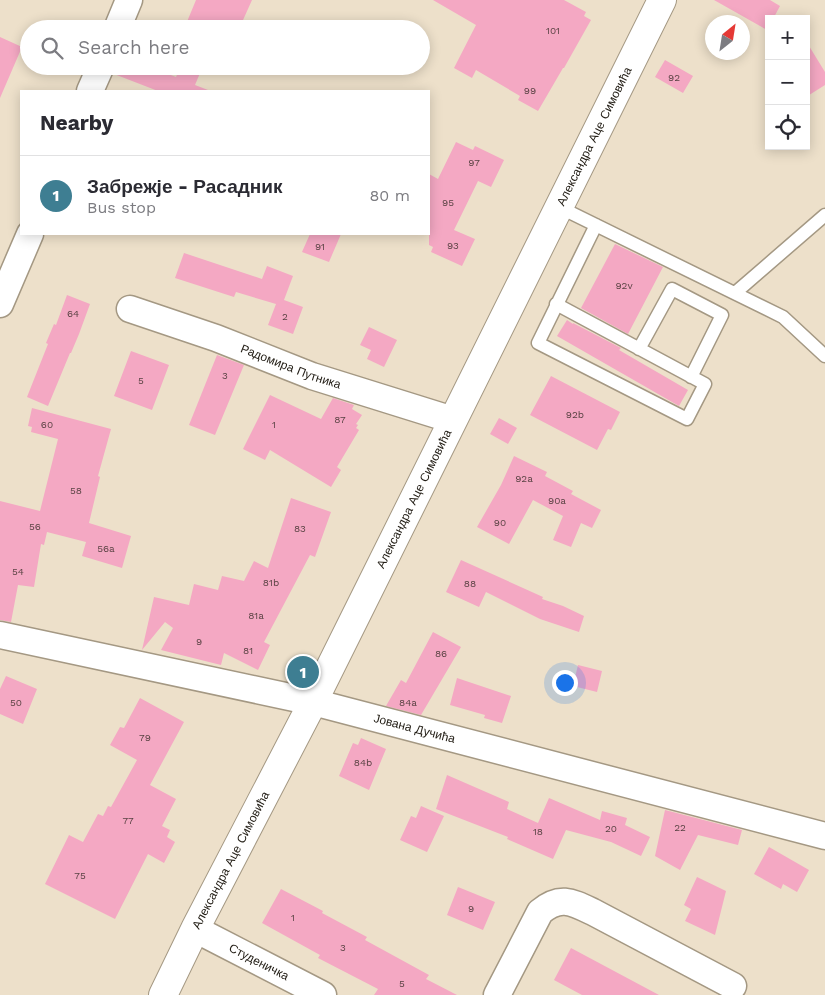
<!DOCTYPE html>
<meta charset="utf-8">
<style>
:root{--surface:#fff;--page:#f2f2f3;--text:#2b2b33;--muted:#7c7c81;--line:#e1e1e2;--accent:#3e7e92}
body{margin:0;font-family:"Work Sans",sans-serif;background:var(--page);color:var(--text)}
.controls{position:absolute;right:15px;top:15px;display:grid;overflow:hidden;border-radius:0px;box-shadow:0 2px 12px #0003}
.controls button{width:45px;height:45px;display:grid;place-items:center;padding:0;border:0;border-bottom:1px solid var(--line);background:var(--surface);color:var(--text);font:25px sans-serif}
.compass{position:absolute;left:705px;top:15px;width:45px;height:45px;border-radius:50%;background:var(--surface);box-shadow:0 2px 12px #0003;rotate:30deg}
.you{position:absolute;left:564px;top:682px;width:18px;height:18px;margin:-12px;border:4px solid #fff;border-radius:50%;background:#1a73e8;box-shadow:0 0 0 8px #1a73e833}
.badge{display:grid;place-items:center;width:32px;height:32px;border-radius:50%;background:var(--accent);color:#fff;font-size:16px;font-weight:700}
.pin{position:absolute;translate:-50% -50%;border:2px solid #fff;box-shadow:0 1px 5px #0006}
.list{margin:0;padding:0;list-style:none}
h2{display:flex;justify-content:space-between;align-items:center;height:65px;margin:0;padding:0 20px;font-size:21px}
h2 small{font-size:16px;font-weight:400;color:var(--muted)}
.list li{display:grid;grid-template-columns:32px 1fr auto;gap:15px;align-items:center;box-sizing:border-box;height:80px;padding:0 20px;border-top:1px solid var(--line)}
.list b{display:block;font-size:19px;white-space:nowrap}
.list p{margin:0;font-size:16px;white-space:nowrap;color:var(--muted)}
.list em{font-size:16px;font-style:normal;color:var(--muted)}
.icon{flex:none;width:28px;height:28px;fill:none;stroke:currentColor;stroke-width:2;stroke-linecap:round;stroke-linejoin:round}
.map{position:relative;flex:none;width:825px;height:995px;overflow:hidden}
.search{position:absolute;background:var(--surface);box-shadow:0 2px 12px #0003;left:20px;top:20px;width:410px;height:55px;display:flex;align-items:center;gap:12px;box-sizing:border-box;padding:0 18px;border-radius:28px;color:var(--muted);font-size:19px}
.panel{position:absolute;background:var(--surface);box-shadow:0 2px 12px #0003;left:20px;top:90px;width:410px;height:145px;border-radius:0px}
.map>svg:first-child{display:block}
</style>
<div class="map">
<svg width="825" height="995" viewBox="0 0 825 995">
<rect width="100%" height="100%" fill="#ede0ca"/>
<path fill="#f4a8c3" d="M 196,0 L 252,0 L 239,29 L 184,29 Z
M 433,0 L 564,0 L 586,12 L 584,16 L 591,20 L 564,68 L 563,68 L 538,111 L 518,100 L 520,96 L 476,70 L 472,78 L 454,68 L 476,25 Z
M 714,0 L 770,0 L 780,6 L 773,19 L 769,19 L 769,26 L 767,30 Z
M 0,37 L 22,47 L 0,98 Z
M 806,41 L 825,72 L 825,85 L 806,97 Z
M 665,60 L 693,76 L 683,93 L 655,77 Z
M 116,66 L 147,66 L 176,77 L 181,66 L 203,66 L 195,85 L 208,90 L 208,91 L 158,91 L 114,74 Z
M 456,142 L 473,150 L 475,146 L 504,160 L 491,187 L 478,181 L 454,230 L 475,239 L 462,266 L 431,252 L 433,247 L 429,245 L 429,174 L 438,179 Z
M 310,234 L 341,234 L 329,262 L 302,252 Z
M 615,244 L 663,267 L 628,334 L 581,308 Z
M 184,253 L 262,279 L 267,266 L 293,276 L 284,300 L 303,307 L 293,334 L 268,325 L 276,304 L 236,292 L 234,297 L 175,278 Z
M 67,295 L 90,304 L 79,334 L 71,353 L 70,353 L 48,406 L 27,397 L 48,344 L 46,343 L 54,324 L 56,325 Z
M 567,320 L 573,324 L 573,323 L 621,348 L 619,350 L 688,390 L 679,406 L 557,336 Z
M 369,327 L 397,340 L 384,367 L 367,359 L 371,350 L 360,345 Z
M 131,351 L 169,365 L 152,410 L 114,396 Z
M 217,355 L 244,365 L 215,435 L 189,425 Z
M 551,376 L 620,412 L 611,430 L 608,429 L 597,450 L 530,415 Z
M 270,395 L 321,419 L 333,398 L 354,405 L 352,409 L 362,415 L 356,424 L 358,425 L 356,428 L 359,430 L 337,467 L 341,470 L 331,487 L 270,450 L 265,460 L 243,449 Z
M 32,408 L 111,429 L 98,476 L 100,477 L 89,523 L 131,536 L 122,568 L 82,556 L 86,542 L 47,532 L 44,545 L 41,544 L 34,587 L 18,585 L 11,622 L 0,620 L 0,501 L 40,511 L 58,439 L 31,432 L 32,427 L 28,426 Z
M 499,418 L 517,428 L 508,444 L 490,434 Z
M 514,456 L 547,472 L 545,476 L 573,491 L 571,494 L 601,510 L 592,528 L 581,523 L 571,547 L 553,540 L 563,516 L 533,500 L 509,544 L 477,527 L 501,485 Z
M 291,498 L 331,512 L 315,557 L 310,555 L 264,642 L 270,645 L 258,670 L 224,653 L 221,665 L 161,650 L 173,628 L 165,622 L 142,650 L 154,597 L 189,605 L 194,584 L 218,590 L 222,576 L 244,581 L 254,561 L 268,568 Z
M 461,560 L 543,597 L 542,599 L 563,606 L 584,616 L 579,632 L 540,619 L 486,592 L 479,607 L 446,592 Z
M 433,632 L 461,647 L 421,715 L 386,706 L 401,680 L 406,683 Z
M 578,665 L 602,671 L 597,692 L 573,686 Z
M 6,676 L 37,689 L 23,724 L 0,714 L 0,689 Z
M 457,678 L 511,696 L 502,723 L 484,718 L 485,715 L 450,705 Z
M 140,698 L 184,722 L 150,785 L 176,799 L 162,826 L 170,830 L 167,837 L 175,842 L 164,863 L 148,854 L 115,919 L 45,884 L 69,835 L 83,842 L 98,814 L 103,816 L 108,806 L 111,807 L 137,760 L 110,745 L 120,727 L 124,728 Z
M 361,738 L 386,749 L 369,790 L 339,776 L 353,743 L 358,745 Z
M 447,775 L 509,802 L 507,809 L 538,823 L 549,798 L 600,820 L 602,811 L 627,818 L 625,825 L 650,837 L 641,856 L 611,842 L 566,830 L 553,859 L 507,839 L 508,837 L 436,809 Z
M 421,806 L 444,816 L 427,852 L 400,840 L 411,816 L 416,818 Z
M 665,810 L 742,830 L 738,845 L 698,835 L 680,870 L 655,856 Z
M 769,847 L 809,870 L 797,892 L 783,884 L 781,889 L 754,874 Z
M 697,877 L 726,891 L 715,935 L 685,921 L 691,909 L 684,905 Z
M 458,887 L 495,902 L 483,930 L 447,915 Z
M 281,889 L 323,911 L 322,913 L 367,937 L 365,940 L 429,975 L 426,979 L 457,995 L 374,995 L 378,989 L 318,958 L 320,955 L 262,923 Z
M 571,948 L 659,995 L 582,995 L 554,980 Z"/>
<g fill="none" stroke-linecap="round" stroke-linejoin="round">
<g stroke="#a49883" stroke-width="15">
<path id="service" d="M 559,207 L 783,317 L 825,356
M 735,293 L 825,215
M 556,304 L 705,384 L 687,419 L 538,343 L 596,225
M 639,349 L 672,289 L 722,315 L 691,377"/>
</g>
<g stroke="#a49883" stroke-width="29">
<g id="minor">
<path d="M 117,29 L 129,0"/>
<path d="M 90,91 L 101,66"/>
<path d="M 0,304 L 30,234"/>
<path id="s1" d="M 130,309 L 216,338 L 312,376 L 453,420"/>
<path id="s2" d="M 0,635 L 313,702 L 825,836"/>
<path id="s3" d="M 195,929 L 323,995"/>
<path d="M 497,995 L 540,912 C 560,895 572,902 593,912 L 733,986"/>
</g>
</g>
<g stroke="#a49883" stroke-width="30">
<g id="tertiary">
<path id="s4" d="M 163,995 L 195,929 L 313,702 L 662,0"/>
</g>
</g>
<use href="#service" stroke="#fff" stroke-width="12"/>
<use href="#minor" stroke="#fff" stroke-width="26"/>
<use href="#tertiary" stroke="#fff" stroke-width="28"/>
</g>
<g text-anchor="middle" stroke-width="4" stroke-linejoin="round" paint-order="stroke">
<g font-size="10" fill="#594243">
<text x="553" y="34">101</text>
<text x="674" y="81">92</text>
<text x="530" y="94">99</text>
<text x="474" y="166">97</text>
<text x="448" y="206">95</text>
<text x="453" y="249">93</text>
<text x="320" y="250">91</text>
<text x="624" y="289">92v</text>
<text x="73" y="317">64</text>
<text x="285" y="320">2</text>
<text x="225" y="379">3</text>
<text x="141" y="384">5</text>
<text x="575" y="418">92b</text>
<text x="340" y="423">87</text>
<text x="47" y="428">60</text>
<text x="274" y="428">1</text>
<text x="524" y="482">92a</text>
<text x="76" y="494">58</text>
<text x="557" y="504">90a</text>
<text x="500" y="526">90</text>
<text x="35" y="530">56</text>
<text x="300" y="532">83</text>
<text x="106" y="552">56a</text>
<text x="18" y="575">54</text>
<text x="271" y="586">81b</text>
<text x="470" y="587">88</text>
<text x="256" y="619">81a</text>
<text x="199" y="645">9</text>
<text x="248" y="654">81</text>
<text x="441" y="657">86</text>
<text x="16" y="706">50</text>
<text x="408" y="706">84a</text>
<text x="145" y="741">79</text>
<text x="363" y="766">84b</text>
<text x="128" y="824">77</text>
<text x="680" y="831">22</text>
<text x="611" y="832">20</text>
<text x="538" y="835">18</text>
<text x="80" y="879">75</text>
<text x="471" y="912">9</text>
<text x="293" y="921">1</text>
<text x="343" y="951">3</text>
<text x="402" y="987">5</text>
</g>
<g font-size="12" fill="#252018" stroke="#ede0ca">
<text dy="4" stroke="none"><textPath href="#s4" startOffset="961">Александра Аце Симовића</textPath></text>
<text dy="4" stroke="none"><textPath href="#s1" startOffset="171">Радомира Путника</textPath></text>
<text dy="4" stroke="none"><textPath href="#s4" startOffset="556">Александра Аце Симовића</textPath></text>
<text dy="4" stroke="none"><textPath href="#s2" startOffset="425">Јована Дучића</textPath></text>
<text dy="4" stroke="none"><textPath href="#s4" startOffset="151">Александра Аце Симовића</textPath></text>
<text dy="4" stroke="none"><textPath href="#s3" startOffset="72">Студеничка</textPath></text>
</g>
</g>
</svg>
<div class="controls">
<button>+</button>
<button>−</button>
<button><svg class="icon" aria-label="locate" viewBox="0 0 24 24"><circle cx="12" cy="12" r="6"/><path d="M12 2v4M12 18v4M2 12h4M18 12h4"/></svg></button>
</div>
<svg class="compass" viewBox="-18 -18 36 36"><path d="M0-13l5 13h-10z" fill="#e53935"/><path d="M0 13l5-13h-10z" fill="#7c7c81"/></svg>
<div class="you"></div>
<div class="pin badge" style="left:303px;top:672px">1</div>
<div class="search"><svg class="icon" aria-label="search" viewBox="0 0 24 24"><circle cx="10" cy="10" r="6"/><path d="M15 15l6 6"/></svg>Search here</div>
<section class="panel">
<h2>Nearby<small></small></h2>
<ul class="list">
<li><span class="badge">1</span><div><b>Забрежје - Расадник</b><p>Bus stop</p></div><em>80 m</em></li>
</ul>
</section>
</div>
